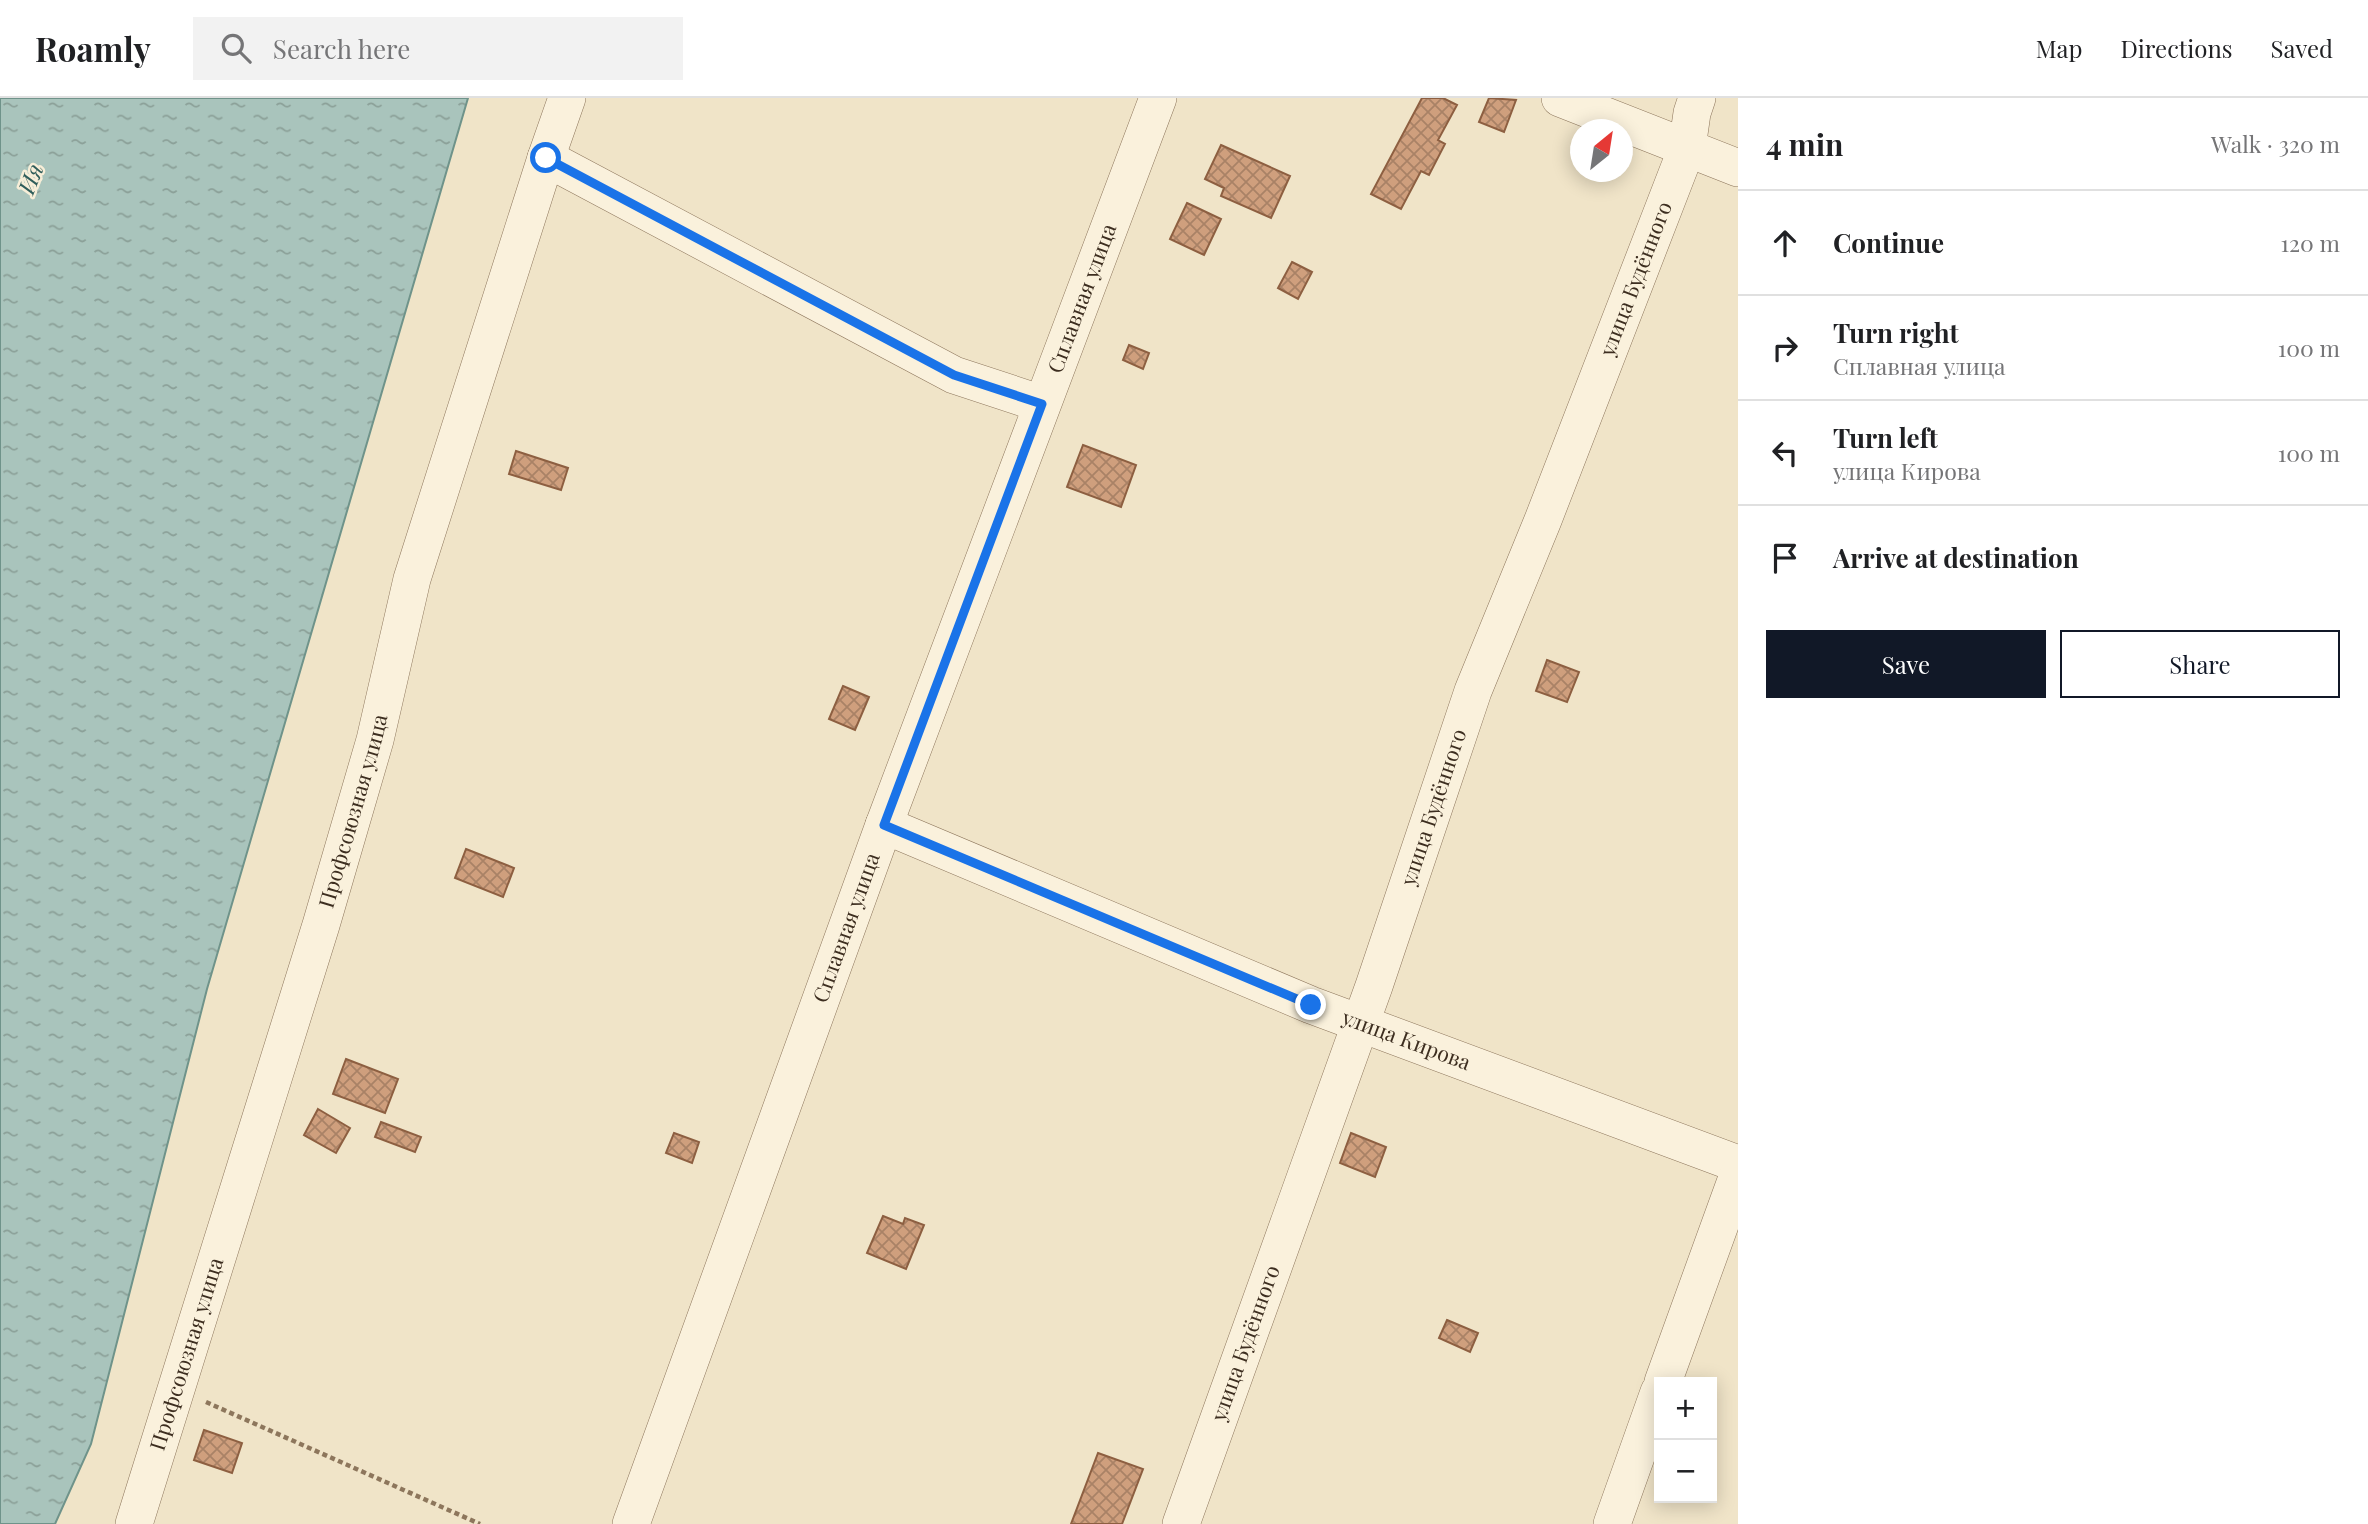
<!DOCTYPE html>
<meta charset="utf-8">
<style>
:root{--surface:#fff;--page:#f2f2f2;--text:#202124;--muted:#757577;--line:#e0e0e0;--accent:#111827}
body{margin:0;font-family:"Playfair Display",serif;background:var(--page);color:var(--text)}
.controls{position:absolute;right:21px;bottom:21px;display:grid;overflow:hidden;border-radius:0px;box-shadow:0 4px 18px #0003}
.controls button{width:63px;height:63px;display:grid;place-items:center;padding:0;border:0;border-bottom:2px solid var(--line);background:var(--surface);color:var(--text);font:35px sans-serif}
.compass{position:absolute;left:1570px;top:21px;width:63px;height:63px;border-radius:50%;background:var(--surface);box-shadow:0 4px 18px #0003;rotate:30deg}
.stop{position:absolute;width:21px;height:21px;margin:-16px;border:5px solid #1a73e8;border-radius:50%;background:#fff}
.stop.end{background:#1a73e8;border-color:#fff;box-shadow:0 2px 7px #0008}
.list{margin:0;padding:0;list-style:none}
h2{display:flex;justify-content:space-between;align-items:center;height:91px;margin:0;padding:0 28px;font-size:30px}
h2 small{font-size:23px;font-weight:400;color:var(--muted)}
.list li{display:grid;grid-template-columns:46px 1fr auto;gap:21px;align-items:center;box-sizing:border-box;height:105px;padding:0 28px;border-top:2px solid var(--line)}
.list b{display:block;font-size:26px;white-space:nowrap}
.list p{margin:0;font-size:23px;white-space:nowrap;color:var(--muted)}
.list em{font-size:23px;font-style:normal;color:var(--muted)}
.actions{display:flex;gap:14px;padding:21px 28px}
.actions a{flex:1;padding:16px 0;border:2px solid var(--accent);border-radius:0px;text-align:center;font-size:24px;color:var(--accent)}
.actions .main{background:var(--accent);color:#fff}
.icon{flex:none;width:38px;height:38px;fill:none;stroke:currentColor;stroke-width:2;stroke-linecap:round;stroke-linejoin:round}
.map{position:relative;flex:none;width:1738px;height:1426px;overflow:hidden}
header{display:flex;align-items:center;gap:42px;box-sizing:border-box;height:98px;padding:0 35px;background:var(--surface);border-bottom:2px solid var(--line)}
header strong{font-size:33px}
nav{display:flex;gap:38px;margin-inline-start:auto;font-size:24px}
.search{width:490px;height:63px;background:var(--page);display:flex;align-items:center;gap:18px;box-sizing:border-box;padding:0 24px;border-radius:0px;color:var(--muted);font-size:26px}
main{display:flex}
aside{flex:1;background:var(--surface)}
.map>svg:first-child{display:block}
</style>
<header>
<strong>Roamly</strong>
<div class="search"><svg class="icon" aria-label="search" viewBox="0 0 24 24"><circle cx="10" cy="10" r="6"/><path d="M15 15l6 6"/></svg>Search here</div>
<nav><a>Map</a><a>Directions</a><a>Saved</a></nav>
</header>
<main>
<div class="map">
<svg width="1738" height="1426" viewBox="0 0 1738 1426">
<defs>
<pattern id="water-ripples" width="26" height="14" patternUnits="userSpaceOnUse" patternTransform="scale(1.75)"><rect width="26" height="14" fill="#a9c4bc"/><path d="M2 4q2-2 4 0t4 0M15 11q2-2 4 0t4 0" fill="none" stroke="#8ba098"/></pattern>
<pattern id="building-cross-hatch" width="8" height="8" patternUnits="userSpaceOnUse" patternTransform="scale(1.75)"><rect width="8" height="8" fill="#cf9f7d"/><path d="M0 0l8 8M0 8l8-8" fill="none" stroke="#a98266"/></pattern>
</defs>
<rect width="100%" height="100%" fill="#f0e4c8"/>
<path fill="url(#water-ripples)" stroke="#6f938a" stroke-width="2" d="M 0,0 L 468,0 L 207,891 L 91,1346 L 55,1426 L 0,1426 Z"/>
<path fill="url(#building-cross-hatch)" stroke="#8d5f41" stroke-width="2" d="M 1422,0 L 1443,0 L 1457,7 L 1438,42 L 1445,46 L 1429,77 L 1421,73 L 1401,111 L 1371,96 Z
M 1489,0 L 1516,2 L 1504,34 L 1479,24 Z
M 1221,47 L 1290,78 L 1271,120 L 1221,98 L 1224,90 L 1205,81 Z
M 1187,105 L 1221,121 L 1204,157 L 1170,141 Z
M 1292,164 L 1312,174 L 1298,201 L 1278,190 Z
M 1129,247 L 1149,255 L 1143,271 L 1123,262 Z
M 1083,347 L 1136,367 L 1121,409 L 1067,389 Z
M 516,353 L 568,370 L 561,392 L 509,376 Z
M 1547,562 L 1579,574 L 1567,604 L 1536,593 Z
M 843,588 L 869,599 L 855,632 L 829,621 Z
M 466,751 L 514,770 L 503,799 L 455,780 Z
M 346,961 L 398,981 L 385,1015 L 333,996 Z
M 318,1011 L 350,1030 L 336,1055 L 304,1037 Z
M 381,1024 L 421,1039 L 415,1054 L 375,1039 Z
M 674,1035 L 699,1044 L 692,1065 L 666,1055 Z
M 1351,1035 L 1386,1049 L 1375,1079 L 1340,1065 Z
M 883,1118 L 903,1126 L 905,1120 L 924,1127 L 906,1171 L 867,1155 Z
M 1447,1222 L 1478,1235 L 1470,1254 L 1439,1240 Z
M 204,1332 L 242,1345 L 232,1375 L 194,1362 Z
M 1098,1355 L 1143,1371 L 1122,1426 L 1071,1426 Z"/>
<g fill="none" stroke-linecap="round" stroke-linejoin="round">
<g stroke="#8d765c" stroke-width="38">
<g id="minor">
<path d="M 1560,0 L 1738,70"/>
<path d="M 546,60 L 954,277 L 1042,306"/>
<path id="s1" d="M 884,727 L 1311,907 L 1738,1066"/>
<path d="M 1663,1284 L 1738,1077"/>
<path id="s2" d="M 134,1426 L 321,827 L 375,642 L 412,481 L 546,60 L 567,0"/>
<path id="s3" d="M 631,1426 L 884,727 L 1158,0"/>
<path id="s4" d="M 1181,1426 L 1374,888 L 1473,593 L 1543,422 L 1687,50 L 1692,15 L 1697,0"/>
<path d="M 1612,1426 L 1659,1294"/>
</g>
</g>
<path stroke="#8d765c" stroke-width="4.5" stroke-dasharray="5 3.5" stroke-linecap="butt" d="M 206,1304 L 480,1426"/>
<use href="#minor" stroke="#faf1dc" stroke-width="37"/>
</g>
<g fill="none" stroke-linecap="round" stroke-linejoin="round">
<path stroke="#1a73e8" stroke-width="9" d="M 546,60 L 954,277 L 1042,306 L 884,727 L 1311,907"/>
</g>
<g text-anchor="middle" stroke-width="5" stroke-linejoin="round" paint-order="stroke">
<g font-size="21" fill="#3d2e20" stroke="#f7eed8">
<text dy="7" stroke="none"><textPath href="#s4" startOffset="1326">улица Будённого</textPath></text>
<text dy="7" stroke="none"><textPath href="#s3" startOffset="1306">Сплавная улица</textPath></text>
<text dy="7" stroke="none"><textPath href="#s4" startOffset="760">улица Будённого</textPath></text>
<text dy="7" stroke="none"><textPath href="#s2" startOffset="746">Профсоюзная улица</textPath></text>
<text dy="7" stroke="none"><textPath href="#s3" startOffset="634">Сплавная улица</textPath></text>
<text dy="7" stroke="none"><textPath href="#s1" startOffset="565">улица Кирова</textPath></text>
<text dy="7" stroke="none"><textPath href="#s4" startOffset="192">улица Будённого</textPath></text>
<text dy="7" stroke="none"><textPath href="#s2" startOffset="178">Профсоюзная улица</textPath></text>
</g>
<g font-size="23" font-style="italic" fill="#2f5d5a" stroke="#f7eed8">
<text transform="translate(31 81) rotate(-69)" y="8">Ия</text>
</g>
</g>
</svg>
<div class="controls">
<button>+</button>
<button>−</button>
</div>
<svg class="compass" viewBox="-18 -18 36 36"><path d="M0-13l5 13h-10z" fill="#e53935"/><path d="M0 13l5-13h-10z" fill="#757577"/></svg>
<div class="stop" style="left:546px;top:60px"></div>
<div class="stop end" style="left:1311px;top:907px"></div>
</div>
<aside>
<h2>4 min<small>Walk · 320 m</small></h2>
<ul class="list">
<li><svg class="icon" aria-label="ahead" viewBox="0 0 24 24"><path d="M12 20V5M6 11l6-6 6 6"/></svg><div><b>Continue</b></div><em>120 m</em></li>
<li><svg class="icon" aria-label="right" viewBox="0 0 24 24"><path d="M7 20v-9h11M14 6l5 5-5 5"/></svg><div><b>Turn right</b><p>Сплавная улица</p></div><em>100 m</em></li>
<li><svg class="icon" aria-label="left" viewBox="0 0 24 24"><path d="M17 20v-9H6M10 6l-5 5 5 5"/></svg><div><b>Turn left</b><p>улица Кирова</p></div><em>100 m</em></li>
<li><svg class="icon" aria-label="arrive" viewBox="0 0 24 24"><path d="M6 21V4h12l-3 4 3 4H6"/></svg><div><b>Arrive at destination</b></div></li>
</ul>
<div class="actions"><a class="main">Save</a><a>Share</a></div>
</aside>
</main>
